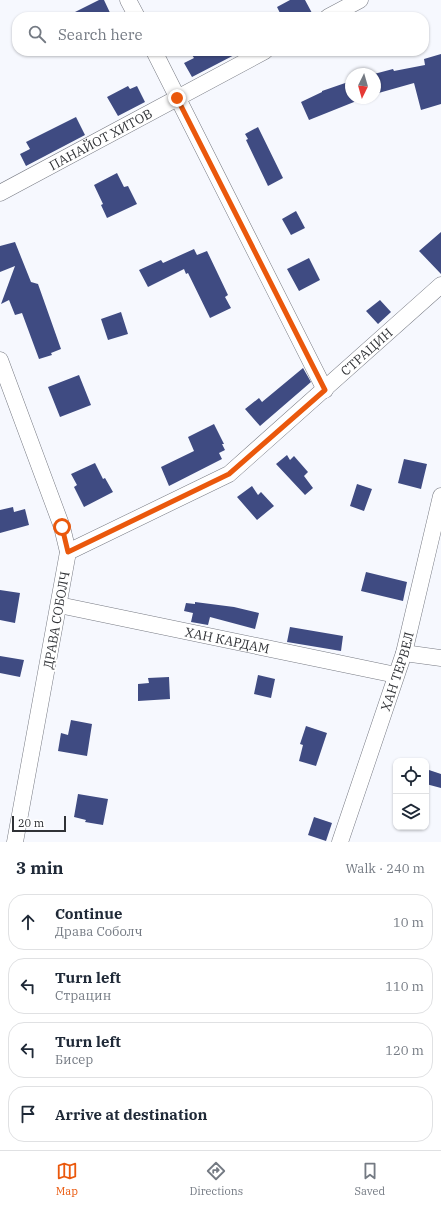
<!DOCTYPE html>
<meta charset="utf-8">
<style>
:root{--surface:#fff;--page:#f6f6f7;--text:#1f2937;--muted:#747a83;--line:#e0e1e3;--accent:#ea580c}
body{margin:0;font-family:"IBM Plex Serif",serif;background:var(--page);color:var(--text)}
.controls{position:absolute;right:12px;bottom:12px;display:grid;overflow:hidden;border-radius:8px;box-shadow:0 1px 3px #0004}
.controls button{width:36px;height:36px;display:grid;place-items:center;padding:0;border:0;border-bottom:1px solid var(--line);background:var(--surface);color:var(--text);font:20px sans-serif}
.compass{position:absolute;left:345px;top:68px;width:36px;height:36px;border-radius:50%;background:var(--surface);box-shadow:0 1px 3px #0004;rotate:185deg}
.scale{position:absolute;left:12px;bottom:10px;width:54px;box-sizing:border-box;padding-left:4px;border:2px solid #303236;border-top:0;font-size:11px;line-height:14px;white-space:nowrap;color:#303236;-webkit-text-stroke:3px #fff;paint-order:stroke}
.stop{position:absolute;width:12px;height:12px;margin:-9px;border:3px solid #ea580c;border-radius:50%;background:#fff}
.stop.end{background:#ea580c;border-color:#fff;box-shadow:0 1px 4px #0008}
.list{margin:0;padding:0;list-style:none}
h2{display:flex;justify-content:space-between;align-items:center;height:52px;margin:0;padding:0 16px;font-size:17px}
h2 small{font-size:13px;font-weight:400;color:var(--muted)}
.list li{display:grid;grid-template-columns:26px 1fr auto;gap:12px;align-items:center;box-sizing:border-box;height:56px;margin:0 8px 8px;padding:0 8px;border:1px solid var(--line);border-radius:16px}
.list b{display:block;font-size:15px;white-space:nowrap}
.list p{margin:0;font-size:13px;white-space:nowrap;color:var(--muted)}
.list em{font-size:13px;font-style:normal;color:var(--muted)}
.icon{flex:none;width:22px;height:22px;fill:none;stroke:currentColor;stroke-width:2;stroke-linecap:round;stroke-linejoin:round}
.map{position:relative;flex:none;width:441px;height:842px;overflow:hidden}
.search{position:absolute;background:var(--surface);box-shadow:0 1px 3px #0004;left:12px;right:12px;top:12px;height:44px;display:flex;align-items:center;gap:10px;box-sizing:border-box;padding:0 14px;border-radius:16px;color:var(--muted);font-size:15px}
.sheet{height:308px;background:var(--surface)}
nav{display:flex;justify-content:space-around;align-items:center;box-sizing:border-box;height:56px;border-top:1px solid var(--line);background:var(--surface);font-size:11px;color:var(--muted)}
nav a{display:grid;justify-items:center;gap:2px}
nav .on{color:var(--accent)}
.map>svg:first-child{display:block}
</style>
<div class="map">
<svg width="441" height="842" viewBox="0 0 441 842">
<rect width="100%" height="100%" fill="#f6f8fe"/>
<path fill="#3f4b82" d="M 99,0 L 104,0 L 112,17 L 65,17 Z
M 290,0 L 305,0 L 312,13 L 304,17 L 282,17 L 277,7 Z
M 200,51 L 242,51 L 192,77 L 184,63 L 194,58 L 192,55 Z
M 441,54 L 441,104 L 421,110 L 414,83 L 375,94 L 374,74 L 393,69 L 394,71 L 425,65 L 424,59 Z
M 351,81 L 351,98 L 364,98 L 309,120 L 301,102 L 322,92 L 322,91 Z
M 128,86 L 130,89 L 137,86 L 145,102 L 118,116 L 107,97 Z
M 76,117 L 85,135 L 26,166 L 20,154 L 30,149 L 26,142 Z
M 258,127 L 283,178 L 268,186 L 246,140 L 248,139 L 245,134 Z
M 117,173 L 124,187 L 128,186 L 137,204 L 107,218 L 101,205 L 103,204 L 94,185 Z
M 296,211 L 305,228 L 291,235 L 282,219 Z
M 441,232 L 441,274 L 419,251 Z
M 15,242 L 31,282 L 38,284 L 61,349 L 51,353 L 52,355 L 39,359 L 22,313 L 15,315 L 9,300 L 1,304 L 15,266 L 0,272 L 0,246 Z
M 194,249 L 197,255 L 207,251 L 228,295 L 225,297 L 231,308 L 210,318 L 188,273 L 186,274 L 184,269 L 148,287 L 139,270 L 161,260 L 163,263 Z
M 309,258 L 320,280 L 299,291 L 287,269 Z
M 380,300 L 391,312 L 378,324 L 366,311 Z
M 121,312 L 128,334 L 108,340 L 101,319 Z
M 303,368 L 311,382 L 260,426 L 245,409 L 259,398 L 262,402 Z
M 79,375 L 91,405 L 60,417 L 48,387 Z
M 214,424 L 224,444 L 222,444 L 225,450 L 219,453 L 222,459 L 169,486 L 161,467 L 194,451 L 188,437 Z
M 287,455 L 290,460 L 294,456 L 308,472 L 304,476 L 313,488 L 305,495 L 276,464 Z
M 404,459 L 427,464 L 421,489 L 398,483 Z
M 95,463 L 103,479 L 105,478 L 113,492 L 84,507 L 74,487 L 77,485 L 71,474 Z
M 357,484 L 372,489 L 364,511 L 350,506 Z
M 252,486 L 258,495 L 261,492 L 274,506 L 257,520 L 237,497 Z
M 13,507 L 14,512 L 25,509 L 29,525 L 0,533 L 0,510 Z
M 366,572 L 407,582 L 403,601 L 361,591 Z
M 0,590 L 20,593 L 15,623 L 0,620 Z
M 195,602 L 234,607 L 259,613 L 255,629 L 210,617 L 208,625 L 191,622 L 193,613 L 184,611 L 186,603 L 195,604 Z
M 290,627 L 343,636 L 341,651 L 287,642 Z
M 0,656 L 24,660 L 20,677 L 0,673 Z
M 258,675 L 275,679 L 271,698 L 254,694 Z
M 169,677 L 170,699 L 138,701 L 138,684 L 149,683 L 148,678 Z
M 71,720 L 92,724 L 87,756 L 58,751 L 61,733 L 68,735 Z
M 306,726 L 327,733 L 316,766 L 299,761 L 303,745 L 300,744 Z
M 426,769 L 441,774 L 441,788 L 426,784 Z
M 78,794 L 108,799 L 103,825 L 85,822 L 86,820 L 74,817 Z
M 314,817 L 332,823 L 326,841 L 308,835 Z"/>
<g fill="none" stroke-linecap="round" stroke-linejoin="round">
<g stroke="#777a83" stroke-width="17">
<g id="street">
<path d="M 128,0 L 137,17"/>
<path d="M 328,17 L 360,0"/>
<path d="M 154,51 L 325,390"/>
<path id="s1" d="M 0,193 L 265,51"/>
<path d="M 0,360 L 62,527 L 68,552 L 15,842"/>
<path id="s2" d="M 68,552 L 229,474 L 441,285"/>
<path id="s3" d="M 59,605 L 396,675"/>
<path d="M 404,653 L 441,658"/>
<path id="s4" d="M 340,842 L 404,653 L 441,496"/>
</g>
</g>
<use href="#street" stroke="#fff" stroke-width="16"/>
</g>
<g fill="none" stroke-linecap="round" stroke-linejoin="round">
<path stroke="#ea580c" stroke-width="5" d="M 62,527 L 68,552 L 229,474 L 325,390 L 177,98"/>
</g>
<g text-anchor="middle" stroke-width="4" stroke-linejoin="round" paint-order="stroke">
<g font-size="13" fill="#303236" stroke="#fff">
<text dy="5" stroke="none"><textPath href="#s1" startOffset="114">ПАНАЙОТ ХИТОВ</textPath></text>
<text dy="5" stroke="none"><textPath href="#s2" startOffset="363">СТРАЦИН</textPath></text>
<text transform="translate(56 620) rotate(-80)" y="5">ДРАВА СОБОЛЧ</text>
<text dy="5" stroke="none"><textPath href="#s3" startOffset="172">ХАН КАРДАМ</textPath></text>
<text dy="5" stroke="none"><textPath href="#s4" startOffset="180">ХАН ТЕРВЕЛ</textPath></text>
</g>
</g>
</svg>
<div class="controls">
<button><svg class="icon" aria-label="locate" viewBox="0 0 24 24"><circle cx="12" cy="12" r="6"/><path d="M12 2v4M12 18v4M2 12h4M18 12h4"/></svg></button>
<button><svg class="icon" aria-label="layers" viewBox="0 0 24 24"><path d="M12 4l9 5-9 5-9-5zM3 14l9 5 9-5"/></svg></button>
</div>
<svg class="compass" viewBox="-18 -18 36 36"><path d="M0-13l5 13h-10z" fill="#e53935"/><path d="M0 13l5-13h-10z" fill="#747a83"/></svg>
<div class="scale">20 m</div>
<div class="stop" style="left:62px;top:527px"></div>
<div class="stop end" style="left:177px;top:98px"></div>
<div class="search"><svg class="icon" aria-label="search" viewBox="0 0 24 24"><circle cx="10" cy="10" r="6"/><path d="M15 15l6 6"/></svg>Search here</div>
</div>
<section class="sheet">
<h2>3 min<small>Walk · 240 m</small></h2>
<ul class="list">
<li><svg class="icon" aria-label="ahead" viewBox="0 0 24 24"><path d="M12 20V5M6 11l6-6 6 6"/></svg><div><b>Continue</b><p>Драва Соболч</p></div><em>10 m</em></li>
<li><svg class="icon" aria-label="left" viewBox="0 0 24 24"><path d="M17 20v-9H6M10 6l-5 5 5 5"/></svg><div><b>Turn left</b><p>Страцин</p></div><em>110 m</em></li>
<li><svg class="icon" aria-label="left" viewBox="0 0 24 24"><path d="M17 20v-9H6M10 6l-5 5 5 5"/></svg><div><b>Turn left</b><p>Бисер</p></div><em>120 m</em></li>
<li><svg class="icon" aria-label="arrive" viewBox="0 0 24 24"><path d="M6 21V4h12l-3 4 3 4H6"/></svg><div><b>Arrive at destination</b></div></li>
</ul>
</section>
<nav>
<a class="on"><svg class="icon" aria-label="map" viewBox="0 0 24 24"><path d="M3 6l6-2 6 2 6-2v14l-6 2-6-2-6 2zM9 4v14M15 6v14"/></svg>Map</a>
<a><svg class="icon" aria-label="directions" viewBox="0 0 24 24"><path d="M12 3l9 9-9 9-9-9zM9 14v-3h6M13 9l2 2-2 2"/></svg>Directions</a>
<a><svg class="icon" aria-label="saved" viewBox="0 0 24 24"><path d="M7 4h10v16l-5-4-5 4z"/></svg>Saved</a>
</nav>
